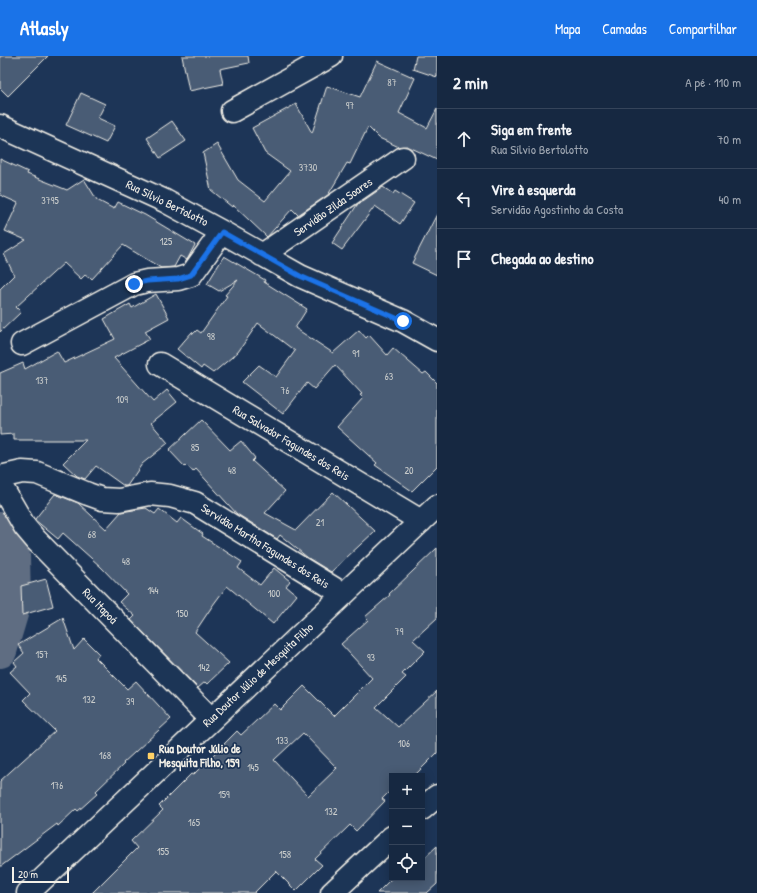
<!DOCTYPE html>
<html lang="pt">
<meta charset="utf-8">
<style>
:root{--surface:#162841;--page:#1f3048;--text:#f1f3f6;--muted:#9ea6b1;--line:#35445a;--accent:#1a73e8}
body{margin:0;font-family:"Patrick Hand",sans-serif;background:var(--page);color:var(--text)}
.controls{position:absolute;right:12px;bottom:12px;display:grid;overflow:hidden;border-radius:0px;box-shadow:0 2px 10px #0003}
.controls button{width:36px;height:36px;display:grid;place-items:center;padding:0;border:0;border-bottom:1px solid var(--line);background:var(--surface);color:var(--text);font:20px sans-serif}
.scale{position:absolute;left:12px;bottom:10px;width:57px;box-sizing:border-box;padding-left:4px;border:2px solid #f4f1e8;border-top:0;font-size:11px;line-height:14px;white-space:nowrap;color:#f4f1e8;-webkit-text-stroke:3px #1d3557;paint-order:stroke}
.stop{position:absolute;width:12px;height:12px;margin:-9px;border:3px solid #1a73e8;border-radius:50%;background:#fff}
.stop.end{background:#1a73e8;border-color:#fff;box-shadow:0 1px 4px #0008}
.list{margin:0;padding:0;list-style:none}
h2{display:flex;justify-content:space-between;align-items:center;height:52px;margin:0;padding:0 16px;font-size:17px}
h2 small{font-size:13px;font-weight:400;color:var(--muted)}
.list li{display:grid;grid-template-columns:26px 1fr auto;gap:12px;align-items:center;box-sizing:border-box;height:60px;padding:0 16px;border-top:1px solid var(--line)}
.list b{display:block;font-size:15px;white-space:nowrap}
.list p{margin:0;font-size:13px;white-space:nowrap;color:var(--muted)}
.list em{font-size:13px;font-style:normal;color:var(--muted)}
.icon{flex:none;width:22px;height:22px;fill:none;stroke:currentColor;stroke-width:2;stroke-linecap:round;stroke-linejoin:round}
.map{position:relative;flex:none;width:437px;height:837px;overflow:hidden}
header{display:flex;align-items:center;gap:24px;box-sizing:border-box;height:56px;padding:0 20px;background:var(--accent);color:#fff}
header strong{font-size:19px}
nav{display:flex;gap:22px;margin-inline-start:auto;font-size:14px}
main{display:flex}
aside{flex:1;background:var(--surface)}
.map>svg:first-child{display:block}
</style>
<header>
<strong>Atlasly</strong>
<nav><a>Mapa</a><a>Camadas</a><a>Compartilhar</a></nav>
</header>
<main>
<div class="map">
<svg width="437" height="837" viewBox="0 0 437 837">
<rect width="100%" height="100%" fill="#1d3557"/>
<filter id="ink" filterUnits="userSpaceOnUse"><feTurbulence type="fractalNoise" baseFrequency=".025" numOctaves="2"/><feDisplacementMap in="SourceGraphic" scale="8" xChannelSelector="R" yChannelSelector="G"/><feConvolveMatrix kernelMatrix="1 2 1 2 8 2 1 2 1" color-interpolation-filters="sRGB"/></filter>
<g filter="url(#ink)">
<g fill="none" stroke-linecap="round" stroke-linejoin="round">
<path stroke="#5e6d82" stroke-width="34" d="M 0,473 L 13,499 L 14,548 L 0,595"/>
</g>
<path fill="#485b74" stroke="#f4f1e8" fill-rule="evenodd" d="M 0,0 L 48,0 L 8,40 L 0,32 Z
M 182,0 L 248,0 L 249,7 L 220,13 L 223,28 L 189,35 Z
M 416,0 L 437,0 L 437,21 L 413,13 Z
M 377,5 L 415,22 L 399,57 L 427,72 L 437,53 L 437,104 L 407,90 L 399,91 L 379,82 L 368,71 L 350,108 L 347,107 L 328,139 L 298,159 L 292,153 L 267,181 L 233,149 L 232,151 L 211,134 L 203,97 L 217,88 L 238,124 L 265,145 L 290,115 L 265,97 L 252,72 L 296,48 L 312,77 L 327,30 L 360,41 Z
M 81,37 L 105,48 L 98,62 L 115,70 L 106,87 L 66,69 Z
M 172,65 L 186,85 L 160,102 L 147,82 Z
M 0,103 L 28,116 L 27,118 L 67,134 L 84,123 L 97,144 L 114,153 L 118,146 L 145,159 L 195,189 L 187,204 L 180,200 L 174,211 L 161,212 L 123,189 L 92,223 L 90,221 L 89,222 L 85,219 L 81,223 L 64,207 L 16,251 L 21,256 L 0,276 L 0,233 L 14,219 L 4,198 L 26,184 L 5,175 L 18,147 L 0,139 Z
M 383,131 L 393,138 L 395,135 L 414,147 L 400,168 L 375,150 L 342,194 L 332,187 L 357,149 Z
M 437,158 L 437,219 L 412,207 Z
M 224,200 L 265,224 L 264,226 L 307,253 L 295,272 L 333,297 L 359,274 L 366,282 L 369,279 L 387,299 L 393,292 L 423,318 L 426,316 L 437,327 L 437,410 L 412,435 L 375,409 L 377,407 L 337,371 L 363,342 L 360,339 L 362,338 L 335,309 L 314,333 L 307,327 L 283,358 L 242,326 L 259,309 L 276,321 L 295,295 L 258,267 L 238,296 L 213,317 L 203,310 L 201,313 L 177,293 L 192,276 L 193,278 L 197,274 L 201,277 L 227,240 L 225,239 L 238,224 L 219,235 L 207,228 Z
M 156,238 L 169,262 L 145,275 L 150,283 L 114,302 L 153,346 L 167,334 L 177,346 L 151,367 L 168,387 L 142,408 L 127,430 L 124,430 L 96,410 L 85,423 L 77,420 L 63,407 L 86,384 L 14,384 L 14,378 L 0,379 L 0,317 L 23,307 L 25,313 L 57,295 L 64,307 L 115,283 L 104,263 L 130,248 L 132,252 Z
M 201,364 L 230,394 L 241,385 L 255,402 L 252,405 L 285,435 L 265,457 L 296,474 L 333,436 L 375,475 L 331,516 L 308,502 L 280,479 L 277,483 L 237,458 L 196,413 L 193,416 L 187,409 L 185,411 L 169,394 Z
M 55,438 L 78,447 L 106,473 L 121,456 L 146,452 L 155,458 L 159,453 L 177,467 L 181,462 L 203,478 L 202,480 L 242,506 L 238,512 L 260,529 L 274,512 L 290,525 L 286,530 L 297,539 L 273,568 L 227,530 L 213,549 L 195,576 L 229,607 L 207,628 L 205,626 L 198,632 L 131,564 L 135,560 L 119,546 L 127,538 L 101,511 L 63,477 L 58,483 L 35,464 L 35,463 Z
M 437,492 L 437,562 L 413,584 L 425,595 L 402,618 L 406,621 L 376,651 L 398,671 L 437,635 L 437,697 L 414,720 L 392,720 L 392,733 L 382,743 L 385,745 L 356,775 L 350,769 L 315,803 L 322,809 L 296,835 L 276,815 L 254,837 L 92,837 L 137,792 L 131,785 L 163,754 L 159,750 L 191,718 L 193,719 L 237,675 L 241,679 L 274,648 L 280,654 L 304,630 L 334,660 L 372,622 L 341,588 L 368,564 L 365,561 L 390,539 L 389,538 ZM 303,677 L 337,712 L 308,740 L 274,704 Z
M 46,523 L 53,550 L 22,559 L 21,530 Z
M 63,562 L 74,594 L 84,583 L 99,598 L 96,602 L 127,633 L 136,625 L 171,663 L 123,707 L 124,708 L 96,735 L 98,737 L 78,755 L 76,753 L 58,770 L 57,768 L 0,811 L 0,725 L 55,675 L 23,644 L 30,637 L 10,616 L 17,610 L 14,606 L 24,597 L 18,589 Z
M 437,790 L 437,828 L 427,837 L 377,837 L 392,822 L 422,822 L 422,804 Z"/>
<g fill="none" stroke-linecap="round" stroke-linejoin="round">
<g stroke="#f4f1e8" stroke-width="25">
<path id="minor" d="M 232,55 L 331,0
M 0,70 L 165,145 L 222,176 L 300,220 L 403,265 L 437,284
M 262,199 L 403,102
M 22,288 L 134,228 L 147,225 L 178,223 L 191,219 L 222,176
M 160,308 L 421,465
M 0,421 L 22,416 L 37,417 L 88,438 L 102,443 L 119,444 L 150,438 L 170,440 L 195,447 L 343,538
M 0,428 L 25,471 L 36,484 L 211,663
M 422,753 L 437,740
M 332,837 L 392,781"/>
</g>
<g stroke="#f4f1e8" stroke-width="25">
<path id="major" d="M 28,837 L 437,450"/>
</g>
<use href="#minor" stroke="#1d3557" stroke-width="22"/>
<use href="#major" stroke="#1d3557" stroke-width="22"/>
</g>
</g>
<g fill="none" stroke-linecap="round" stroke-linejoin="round" filter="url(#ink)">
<path stroke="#1a73e8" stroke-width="5" d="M 134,228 L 147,225 L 178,223 L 191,219 L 222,176 L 300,220 L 403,265"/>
</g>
<rect fill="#ffd166" stroke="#1d3557" stroke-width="1.5" x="147" y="696" width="8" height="8" rx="2"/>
<g text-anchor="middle" stroke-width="3.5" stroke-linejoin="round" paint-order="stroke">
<g font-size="10" fill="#c9cccb">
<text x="392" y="30">87</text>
<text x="350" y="53">97</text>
<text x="308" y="115">3730</text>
<text x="50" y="148">3795</text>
<text x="166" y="189">125</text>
<text x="211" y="284">98</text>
<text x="356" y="301">91</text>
<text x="389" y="324">63</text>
<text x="42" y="328">137</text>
<text x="285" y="338">76</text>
<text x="122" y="347">109</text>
<text x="195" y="395">85</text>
<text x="232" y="418">48</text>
<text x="409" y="418">20</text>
<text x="320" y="470">21</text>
<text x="92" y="482">68</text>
<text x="126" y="509">48</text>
<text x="153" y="538">144</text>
<text x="274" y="541">100</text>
<text x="182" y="561">150</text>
<text x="399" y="579">79</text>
<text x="42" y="602">157</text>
<text x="371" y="605">93</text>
<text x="204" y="615">142</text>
<text x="61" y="626">145</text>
<text x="89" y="647">132</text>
<text x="130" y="649">39</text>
<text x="282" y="688">133</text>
<text x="404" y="691">106</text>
<text x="105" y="703">168</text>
<text x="253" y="715">145</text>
<text x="57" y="733">176</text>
<text x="224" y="742">159</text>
<text x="331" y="759">132</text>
<text x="194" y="770">165</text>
<text x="163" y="799">155</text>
<text x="285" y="802">158</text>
</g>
<g font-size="12" fill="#f4f1e8" stroke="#1d3557">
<text transform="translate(167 147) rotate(26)" y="4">Rua Sílvio Bertolotto</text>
<text transform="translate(333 151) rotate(-35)" y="4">Servidão Zilda Soares</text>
<text transform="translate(291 387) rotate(31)" y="4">Rua Salvador Fagundes dos Reis</text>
<text transform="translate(265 490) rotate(32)" y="4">Servidão Martha Fagundes dos Reis</text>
<text transform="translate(100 550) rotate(46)" y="4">Rua Itapoá</text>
<text transform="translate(258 619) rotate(-43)" y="4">Rua Doutor Júlio de Mesquita Filho</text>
</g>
<g font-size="12" font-weight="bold" fill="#f4f1e8" stroke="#1d3557" text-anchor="start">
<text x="159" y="697">Rua Doutor Júlio de<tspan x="159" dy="14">Mesquita Filho, 159</tspan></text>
</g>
</g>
</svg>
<div class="controls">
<button>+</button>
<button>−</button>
<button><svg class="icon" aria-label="locate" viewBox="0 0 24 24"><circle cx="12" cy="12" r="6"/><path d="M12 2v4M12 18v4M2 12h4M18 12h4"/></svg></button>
</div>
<div class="scale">20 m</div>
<div class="stop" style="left:403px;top:265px"></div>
<div class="stop end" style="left:134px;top:228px"></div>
</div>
<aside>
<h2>2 min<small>A pé · 110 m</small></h2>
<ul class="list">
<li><svg class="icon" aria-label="ahead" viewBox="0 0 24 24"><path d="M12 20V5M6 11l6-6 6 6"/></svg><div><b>Siga em frente</b><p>Rua Sílvio Bertolotto</p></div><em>70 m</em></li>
<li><svg class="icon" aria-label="left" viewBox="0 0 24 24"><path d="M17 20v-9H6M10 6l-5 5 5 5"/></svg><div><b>Vire à esquerda</b><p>Servidão Agostinho da Costa</p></div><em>40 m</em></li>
<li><svg class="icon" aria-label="arrive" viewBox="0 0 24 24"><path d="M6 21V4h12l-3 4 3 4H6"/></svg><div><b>Chegada ao destino</b></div></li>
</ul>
</aside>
</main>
